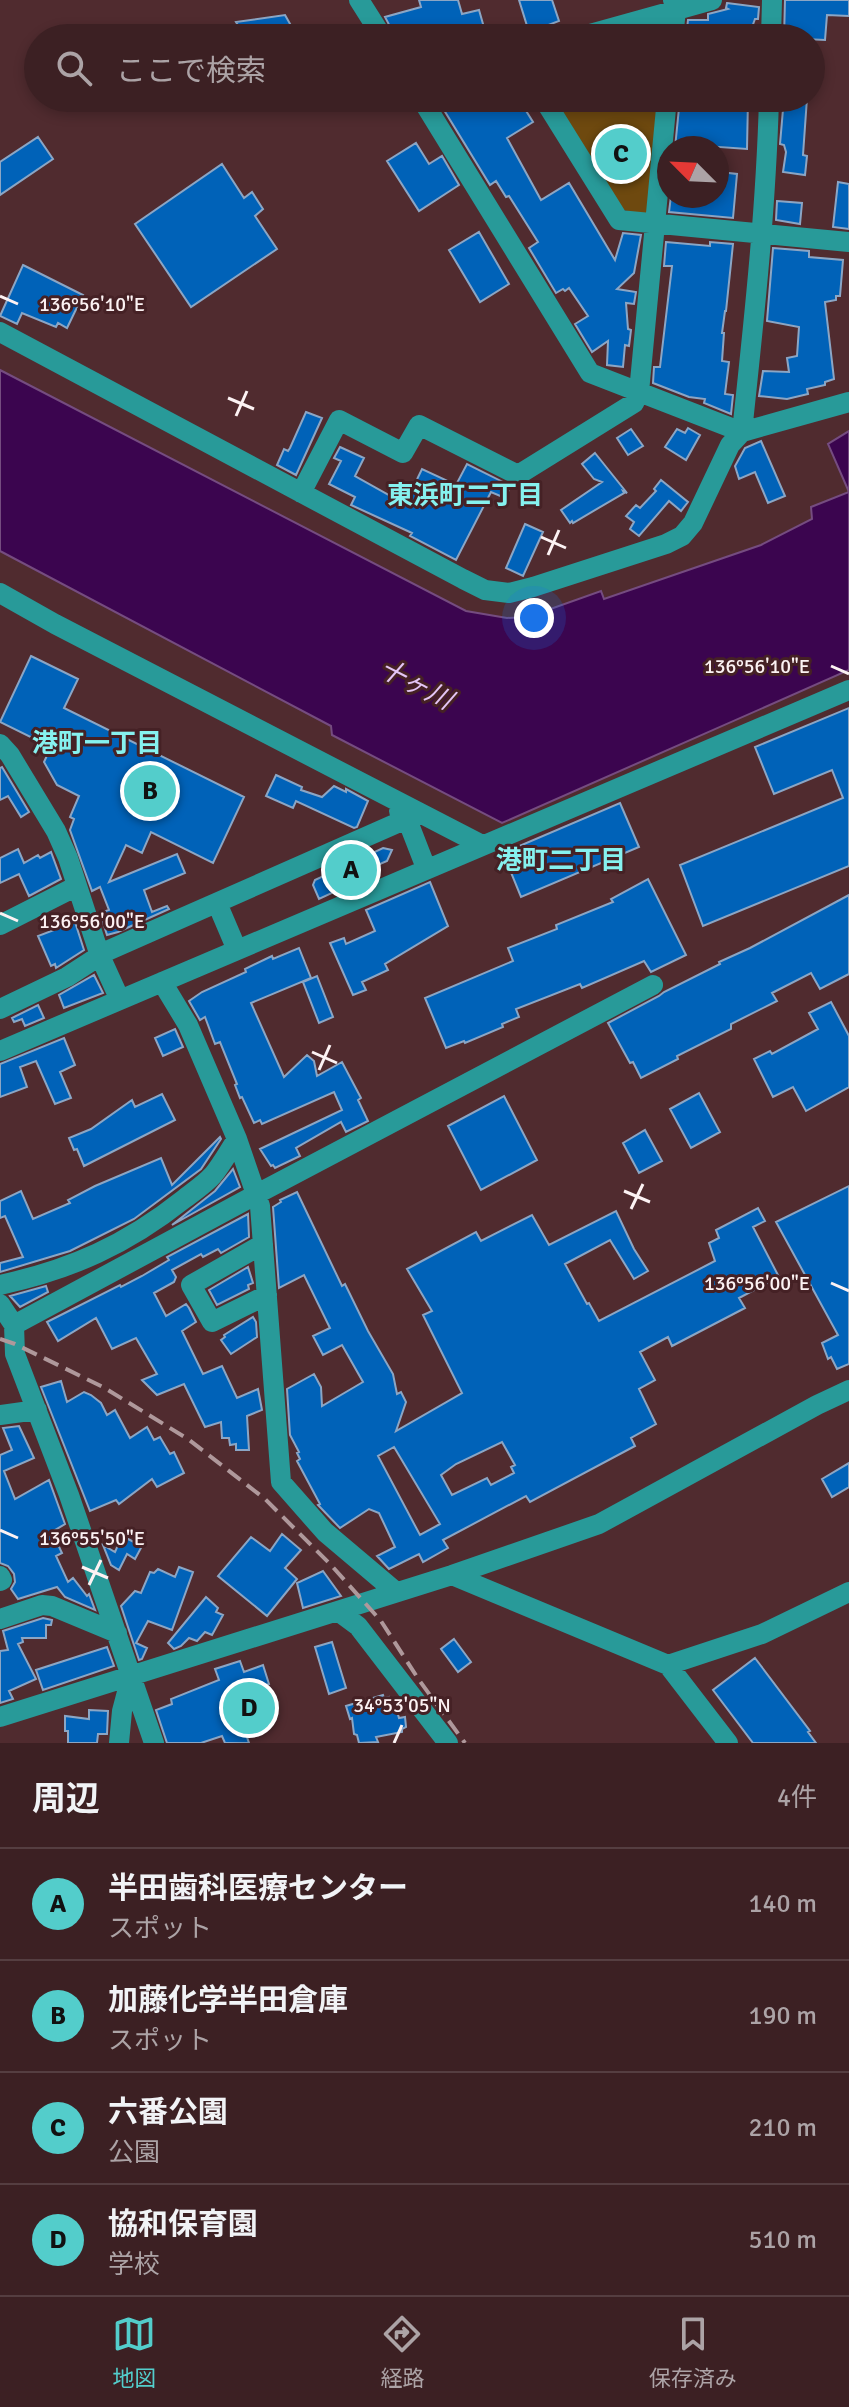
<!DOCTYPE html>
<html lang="ja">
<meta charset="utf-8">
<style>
:root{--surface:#3c2023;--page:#472d30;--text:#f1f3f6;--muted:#aca3a6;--line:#553e41;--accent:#53cdcb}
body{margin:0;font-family:Signika,"Noto Sans JP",sans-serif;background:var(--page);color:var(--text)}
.compass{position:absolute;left:657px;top:136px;width:72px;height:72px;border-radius:50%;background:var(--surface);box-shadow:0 4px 12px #0003;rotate:294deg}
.you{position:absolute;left:534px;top:618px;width:28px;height:28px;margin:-20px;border:6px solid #fff;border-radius:50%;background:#1a73e8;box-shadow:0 0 0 12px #1a73e833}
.badge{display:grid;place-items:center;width:52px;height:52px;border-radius:50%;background:var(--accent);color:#111;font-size:26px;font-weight:700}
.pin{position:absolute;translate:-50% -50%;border:4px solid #fff;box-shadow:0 2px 8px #0006}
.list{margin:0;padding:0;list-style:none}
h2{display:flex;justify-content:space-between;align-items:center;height:104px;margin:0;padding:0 32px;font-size:34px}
h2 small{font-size:26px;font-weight:400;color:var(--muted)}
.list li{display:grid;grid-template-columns:52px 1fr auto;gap:24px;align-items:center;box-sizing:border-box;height:112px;padding:0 32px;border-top:2px solid var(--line)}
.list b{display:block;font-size:30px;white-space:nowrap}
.list p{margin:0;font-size:26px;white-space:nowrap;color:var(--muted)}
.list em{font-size:26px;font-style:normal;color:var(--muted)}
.icon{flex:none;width:44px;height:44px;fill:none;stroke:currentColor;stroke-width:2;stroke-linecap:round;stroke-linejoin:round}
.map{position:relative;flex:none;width:849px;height:1743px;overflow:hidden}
.search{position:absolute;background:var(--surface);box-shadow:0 4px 12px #0003;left:24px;right:24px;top:24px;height:88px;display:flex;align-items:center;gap:20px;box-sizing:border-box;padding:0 28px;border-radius:44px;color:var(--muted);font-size:30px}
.sheet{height:552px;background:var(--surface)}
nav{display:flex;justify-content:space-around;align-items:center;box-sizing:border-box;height:112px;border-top:2px solid var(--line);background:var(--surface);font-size:22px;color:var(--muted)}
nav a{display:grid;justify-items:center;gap:4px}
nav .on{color:var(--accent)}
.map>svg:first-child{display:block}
</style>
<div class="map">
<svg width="849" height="1743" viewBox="0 0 849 1743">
<rect width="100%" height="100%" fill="#502b2f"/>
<path fill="#6e490f" d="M 553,98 L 662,98 L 651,211 L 645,215 L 620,209 Z"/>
<path fill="#3b054f" stroke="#754c80" stroke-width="2" d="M 0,370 L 466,611 L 507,618 L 528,617 L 601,591 L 604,599 L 761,545 L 812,519 L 811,507 L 849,492 L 828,444 L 849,431 L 849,670 L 502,823 L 332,735 L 331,726 L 0,551 Z"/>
<path fill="#0062b8" stroke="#8ba6c5" stroke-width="2" fill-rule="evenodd" d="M 419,0 L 458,0 L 462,14 L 479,10 L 487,38 L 396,38 L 385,17 L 421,7 Z
M 519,0 L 552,0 L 559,21 L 538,29 L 537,27 L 528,29 Z
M 785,0 L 849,0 L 849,16 L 827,15 L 825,40 L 784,38 Z
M 727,3 L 759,7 L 758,19 L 755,19 L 748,38 L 686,38 L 688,20 L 708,20 L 708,14 L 728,9 L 726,8 Z
M 285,15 L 298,38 L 246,38 L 236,22 Z
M 463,98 L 518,98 L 533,122 L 507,138 L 541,200 L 569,183 L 615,260 L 623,233 L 641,235 L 634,273 L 617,289 L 636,292 L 634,304 L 626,303 L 628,329 L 631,330 L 629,346 L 625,345 L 623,367 L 607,365 L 608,341 L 592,352 L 575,324 L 588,316 L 569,288 L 565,291 L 563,289 L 556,293 L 529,248 L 538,242 L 509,196 L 506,197 L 496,181 L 490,185 L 444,110 Z
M 680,98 L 748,98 L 747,149 L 706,146 L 706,148 L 675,148 Z
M 784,98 L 807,98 L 803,155 L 807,156 L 805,175 L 783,172 L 786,152 L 784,145 L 780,144 Z
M 38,137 L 53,159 L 0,195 L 0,162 Z
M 416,143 L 429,164 L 442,156 L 459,185 L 419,211 L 387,161 Z
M 222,164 L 244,198 L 252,192 L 263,209 L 255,216 L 277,249 L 191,307 L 135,224 Z
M 720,172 L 737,174 L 733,218 L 669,212 L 671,196 L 713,198 L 717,196 Z
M 838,182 L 849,184 L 849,229 L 833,227 Z
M 777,201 L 802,203 L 800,224 L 776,220 Z
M 479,232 L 509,284 L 480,302 L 449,250 Z
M 666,242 L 710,246 L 710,242 L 733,244 L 726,311 L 725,311 L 722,333 L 724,333 L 722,361 L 729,362 L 725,394 L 733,395 L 731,414 L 704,403 L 705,399 L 689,397 L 653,383 L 654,367 L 660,367 L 672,266 L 664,266 Z
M 773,248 L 809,251 L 809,257 L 843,260 L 840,296 L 836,296 L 836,300 L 825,302 L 834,379 L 825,382 L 825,385 L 807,389 L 808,394 L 787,399 L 759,396 L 763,371 L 789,372 L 787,358 L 797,356 L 799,327 L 767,321 Z
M 23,265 L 83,295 L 67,328 L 58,323 L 56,327 L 22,313 L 17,324 L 0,316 Z
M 306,412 L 322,418 L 296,475 L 277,465 L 284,449 L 288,451 L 290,448 Z
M 688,428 L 700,435 L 686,460 L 665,447 L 677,429 L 685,433 Z
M 631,429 L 643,446 L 628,455 L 617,438 Z
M 761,441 L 785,496 L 768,503 L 755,472 L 739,479 L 735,466 L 745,448 Z
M 340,447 L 364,458 L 355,476 L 405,504 L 422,469 L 456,485 L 467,464 L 511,486 L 505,498 L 491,492 L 456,560 L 410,536 L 412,533 L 351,505 L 355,497 L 329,484 L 341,461 L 334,458 Z
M 595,453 L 627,493 L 623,491 L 624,493 L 573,523 L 572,521 L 570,523 L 561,510 L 602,482 L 594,479 L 582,464 Z
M 661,480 L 688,502 L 681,511 L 669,501 L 639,536 L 630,529 L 634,522 L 626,516 L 636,505 L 640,508 L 656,491 L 654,489 Z
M 525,524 L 543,532 L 523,576 L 506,568 Z
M 31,656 L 78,679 L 64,708 L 244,797 L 213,863 L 151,832 L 142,853 L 126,845 L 109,882 L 177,854 L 185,873 L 144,890 L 152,912 L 167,906 L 169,909 L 118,932 L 107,935 L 100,913 L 109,910 L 100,887 L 92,891 L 70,830 L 74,819 L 70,817 L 79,796 L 57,785 L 44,762 L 51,747 L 0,722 Z
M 849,708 L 849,866 L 703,926 L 680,865 L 843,798 L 832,770 L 774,794 L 755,747 Z
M 2,767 L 29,812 L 21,817 L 8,796 L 0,800 L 0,768 Z
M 276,775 L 302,787 L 301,790 L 322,797 L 334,786 L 346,792 L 346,789 L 368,801 L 357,827 L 354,828 L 296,801 L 293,808 L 266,796 Z
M 620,803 L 639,847 L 521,897 L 503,853 Z
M 383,848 L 392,850 L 387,861 L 359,873 L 362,879 L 319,899 L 313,885 L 315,880 Z
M 18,849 L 24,863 L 38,855 L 40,858 L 51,852 L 61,879 L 29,896 L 19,874 L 0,883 L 0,858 Z
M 648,879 L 686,955 L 651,972 L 644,961 L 582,988 L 580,984 L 516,1009 L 519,1017 L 502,1024 L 503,1027 L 465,1043 L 464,1041 L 446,1048 L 425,998 L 513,961 L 508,948 L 557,929 L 556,925 L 613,902 L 611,899 Z
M 430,882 L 448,926 L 385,964 L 388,970 L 362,982 L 366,990 L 353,995 L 330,943 L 344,938 L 346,944 L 375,931 L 366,910 Z
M 849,895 L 849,974 L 820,989 L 811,973 L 772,993 L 777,1001 L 731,1024 L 731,1029 L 677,1056 L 678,1059 L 641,1078 L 633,1062 L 630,1063 L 608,1023 L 659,996 L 664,992 L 720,964 L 719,962 L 750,948 Z
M 75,922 L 84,950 L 56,968 L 55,964 L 51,966 L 38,936 Z
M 299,948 L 311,978 L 251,1003 L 284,1077 L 307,1055 L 314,1061 L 317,1076 L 342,1062 L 361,1098 L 358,1100 L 368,1121 L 346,1132 L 341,1122 L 296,1148 L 300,1156 L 275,1168 L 273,1165 L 271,1166 L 260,1149 L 342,1110 L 334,1092 L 262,1124 L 260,1120 L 254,1123 L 242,1097 L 240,1098 L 235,1085 L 237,1084 L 220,1042 L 215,1044 L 205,1017 L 200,1020 L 189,1001 L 202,992 L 246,972 L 245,969 L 272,956 L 273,959 Z
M 94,975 L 103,993 L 64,1008 L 59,995 Z
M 317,976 L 333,1017 L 319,1023 L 303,982 Z
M 831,1002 L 849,1036 L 849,1087 L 806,1111 L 793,1087 L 773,1097 L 754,1059 L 770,1051 L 772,1054 L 818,1029 L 809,1013 Z
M 38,1005 L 44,1018 L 25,1026 L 22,1019 L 14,1022 L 12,1018 Z
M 175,1029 L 183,1047 L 163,1056 L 155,1038 Z
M 64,1038 L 75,1065 L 60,1072 L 71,1098 L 55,1104 L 36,1061 L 20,1067 L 27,1087 L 0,1097 L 0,1064 Z
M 699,1093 L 720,1132 L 691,1148 L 670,1109 Z
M 162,1094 L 175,1120 L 84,1166 L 77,1149 L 74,1150 L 69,1138 L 91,1129 L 132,1100 L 135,1107 Z
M 504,1096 L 537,1160 L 481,1190 L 448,1126 Z
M 645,1130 L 662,1161 L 639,1173 L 623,1143 Z
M 220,1137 L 221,1139 L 201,1169 L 134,1219 L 70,1251 L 0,1272 L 0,1263 L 23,1257 L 5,1216 L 0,1218 L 0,1201 L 21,1191 L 33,1219 L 70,1203 L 68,1200 L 95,1186 L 161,1158 L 172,1185 Z
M 233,1169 L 240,1187 L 172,1225 L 215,1191 Z
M 849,1186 L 849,1364 L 837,1369 L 831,1357 L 828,1359 L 822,1343 L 838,1335 L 776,1222 Z
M 297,1192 L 342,1286 L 345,1284 L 368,1331 L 393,1374 L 397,1394 L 401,1392 L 406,1402 L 396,1431 L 462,1393 L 423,1315 L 432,1311 L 407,1269 L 476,1232 L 481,1241 L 532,1215 L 549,1245 L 616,1211 L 634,1249 L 648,1271 L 634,1279 L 610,1240 L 565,1264 L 587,1304 L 589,1303 L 599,1321 L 715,1261 L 709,1243 L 719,1238 L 716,1230 L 758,1208 L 765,1221 L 753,1227 L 779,1277 L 739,1298 L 745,1308 L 672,1346 L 668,1337 L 640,1352 L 655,1380 L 639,1389 L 656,1424 L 631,1438 L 635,1446 L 530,1502 L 526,1496 L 443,1540 L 448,1548 L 423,1562 L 419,1554 L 389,1569 L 377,1556 L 395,1547 L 379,1513 L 369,1509 L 340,1528 L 318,1505 L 320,1504 L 297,1461 L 300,1459 L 297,1453 L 299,1452 L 290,1435 L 287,1389 L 314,1374 L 321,1387 L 322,1406 L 363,1382 L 342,1345 L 323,1355 L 313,1336 L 330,1328 L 304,1275 L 279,1288 L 273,1207 L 281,1202 L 280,1200 ZM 502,1442 L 515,1465 L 511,1467 L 514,1473 L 491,1485 L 487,1478 L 452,1495 L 441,1475 L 456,1464 ZM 394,1447 L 440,1524 L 420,1535 L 378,1456 Z
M 248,1214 L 249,1237 L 221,1253 L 218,1249 L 203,1257 L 201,1254 L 172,1270 L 176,1277 L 174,1282 L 154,1293 L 166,1316 L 186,1304 L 189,1308 L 196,1322 L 182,1331 L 203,1374 L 222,1366 L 237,1398 L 258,1389 L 262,1410 L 247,1416 L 249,1450 L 236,1450 L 236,1444 L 230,1445 L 229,1438 L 222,1438 L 221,1422 L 205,1427 L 184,1384 L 157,1395 L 142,1380 L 157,1374 L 136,1338 L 112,1349 L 96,1318 L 58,1341 L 47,1322 L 120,1285 L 121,1287 L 142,1276 L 169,1260 L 167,1257 Z
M 248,1267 L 253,1283 L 248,1285 L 249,1289 L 217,1305 L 209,1290 Z
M 46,1286 L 48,1292 L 20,1307 L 10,1296 Z
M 253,1317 L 256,1322 L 257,1337 L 231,1354 L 221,1340 L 225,1337 L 224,1335 Z
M 61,1381 L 67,1402 L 84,1392 L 91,1395 L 101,1403 L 107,1415 L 115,1410 L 130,1438 L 147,1427 L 154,1440 L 160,1437 L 170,1454 L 174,1452 L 184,1473 L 157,1487 L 152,1479 L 119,1504 L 116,1500 L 90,1511 L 41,1387 Z
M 19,1426 L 34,1458 L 4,1471 L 15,1499 L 49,1480 L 65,1524 L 52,1532 L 62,1553 L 56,1556 L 68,1582 L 73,1578 L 87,1596 L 89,1594 L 95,1610 L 65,1597 L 57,1587 L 18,1599 L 11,1589 L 15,1582 L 14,1574 L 8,1566 L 0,1563 L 0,1455 L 12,1450 L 3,1428 Z
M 849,1463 L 849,1487 L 832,1497 L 822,1479 Z
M 282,1534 L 301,1550 L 285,1568 L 297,1579 L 267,1616 L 218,1576 L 251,1537 L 270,1551 Z
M 122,1536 L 142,1546 L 135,1559 L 127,1554 L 119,1570 L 111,1565 L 103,1545 L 115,1552 Z
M 179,1567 L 193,1572 L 172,1630 L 148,1621 L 136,1643 L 147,1648 L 142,1659 L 139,1660 L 121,1606 L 135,1591 L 141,1593 L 150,1572 L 154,1573 L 158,1569 L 175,1577 Z
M 323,1571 L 341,1596 L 303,1608 L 297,1583 Z
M 206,1597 L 218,1608 L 216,1612 L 223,1615 L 212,1635 L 205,1632 L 197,1641 L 189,1638 L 181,1646 L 174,1649 L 168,1643 Z
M 43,1618 L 52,1620 L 51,1625 L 46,1625 L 46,1638 L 22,1638 L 23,1642 L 18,1644 L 36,1679 L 9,1691 L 13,1699 L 0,1703 L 0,1651 L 8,1650 L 3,1631 Z
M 454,1639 L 471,1662 L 458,1672 L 441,1649 Z
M 332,1642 L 346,1688 L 329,1694 L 315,1647 Z
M 107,1647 L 114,1666 L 43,1690 L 36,1670 Z
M 755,1658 L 810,1731 L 808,1732 L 816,1743 L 753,1743 L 713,1690 Z
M 240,1661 L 244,1672 L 263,1665 L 269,1684 L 233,1696 L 249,1743 L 225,1743 L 222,1736 L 201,1743 L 167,1743 L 156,1710 L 172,1704 L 171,1699 L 219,1680 L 215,1669 Z
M 383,1695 L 384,1698 L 389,1697 L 391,1702 L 394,1701 L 399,1718 L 405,1717 L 406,1727 L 402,1729 L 402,1732 L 376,1737 L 378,1742 L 359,1743 L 357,1735 L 354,1734 L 352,1718 L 350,1719 L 346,1706 Z
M 89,1710 L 108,1711 L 107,1734 L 98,1734 L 97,1743 L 68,1743 L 68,1731 L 65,1731 L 65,1716 L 89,1719 Z"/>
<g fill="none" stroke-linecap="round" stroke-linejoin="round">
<path stroke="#289a99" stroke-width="20" d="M 359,0 L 383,38
M 576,38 L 712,0
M 673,38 L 676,10 L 673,0
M 771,38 L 772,0
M 421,98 L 590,373 L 742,432 L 849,402
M 543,98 L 619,220 L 849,242
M 0,332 L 463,579 L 485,590 L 509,593 L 533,587 L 666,544 L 682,536 L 693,523 L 730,445 L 742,432 C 754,320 766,210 769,98
M 301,493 L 339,420 L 403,453 L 419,425 L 518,475 L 634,403 L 639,392 L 667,98
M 0,593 L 55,624 L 482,845
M 0,744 L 10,755 L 56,831 L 68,858 L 100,956 L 120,1000
M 399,811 L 407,819 L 426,868
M 217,903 L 237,950
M 0,925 L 77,886
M 162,982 L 188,1025 L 237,1139 L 260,1206 L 281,1482 L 325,1532 L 396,1592
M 0,1009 L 67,977 L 107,951 L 420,813
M 0,1051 L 849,690
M 263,1244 L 191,1285 L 212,1322 L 267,1295
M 0,1285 C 72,1269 126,1245 184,1199 C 193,1192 205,1184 213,1175 C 222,1164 229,1151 237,1139
M 0,1304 L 14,1325 L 15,1354 L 69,1495 L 154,1743
M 14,1325 L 257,1194 L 653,985
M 0,1415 L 37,1410
M 452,1575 L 668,1665 L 728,1743
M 0,1576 L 2,1580 L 0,1581
M 339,1612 L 358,1626 L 448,1743
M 0,1619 L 42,1605 L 52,1606 L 117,1633
M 668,1665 L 762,1634 L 849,1592
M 0,1717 L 452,1575 L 599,1524 L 817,1405 L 849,1390
M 119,1743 L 122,1711 L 131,1677"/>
<path stroke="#af989b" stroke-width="4" stroke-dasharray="16 8" stroke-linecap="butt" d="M 0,1339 L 15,1344 L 103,1387 L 188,1439 L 265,1499 L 331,1565 L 381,1621 L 419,1680 L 465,1743"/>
</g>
<path fill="none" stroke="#fcf2f3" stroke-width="3" d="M 0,296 L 18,304M 228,398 L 254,409M 236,416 L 247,391M 541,537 L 566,548M 548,555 L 559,530M 831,666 L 849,674M 0,913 L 18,921M 312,1052 L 337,1063M 319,1070 L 330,1045M 624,1191 L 650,1202M 631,1209 L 643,1184M 831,1283 L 849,1291M 0,1530 L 18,1538M 82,1567 L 108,1578M 89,1585 L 101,1560M 394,1743 L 402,1725"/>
<g text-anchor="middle" stroke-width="6" stroke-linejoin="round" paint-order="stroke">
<g font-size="26" font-weight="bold" fill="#86f1ef" stroke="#452125">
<text x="465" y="504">東浜町二丁目</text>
<text x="97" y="752">港町一丁目</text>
<text x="561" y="869">港町二丁目</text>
</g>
<g font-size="26" font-style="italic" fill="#e4c5f6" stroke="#452125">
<text transform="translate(416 684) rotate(27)" y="9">十ヶ川</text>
</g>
</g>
<g font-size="20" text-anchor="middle" fill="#fcf2f3" stroke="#452125" stroke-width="6" stroke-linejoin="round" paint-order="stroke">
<text x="92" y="311">136°56'10"E</text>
<text x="757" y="673">136°56'10"E</text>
<text x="92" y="928">136°56'00"E</text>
<text x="757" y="1290">136°56'00"E</text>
<text x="92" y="1545">136°55'50"E</text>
<text x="402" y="1712">34°53'05"N</text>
</g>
</svg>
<svg class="compass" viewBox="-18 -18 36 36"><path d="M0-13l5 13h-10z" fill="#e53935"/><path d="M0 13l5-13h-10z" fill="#aca3a6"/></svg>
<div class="you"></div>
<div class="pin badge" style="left:351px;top:870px">A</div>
<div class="pin badge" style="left:150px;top:791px">B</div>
<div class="pin badge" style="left:621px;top:154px">C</div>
<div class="pin badge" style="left:249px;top:1708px">D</div>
<div class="search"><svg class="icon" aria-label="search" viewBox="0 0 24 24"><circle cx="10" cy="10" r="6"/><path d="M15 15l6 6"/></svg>ここで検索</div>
</div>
<section class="sheet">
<h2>周辺<small>4件</small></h2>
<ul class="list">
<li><span class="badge">A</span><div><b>半田歯科医療センター</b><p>スポット</p></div><em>140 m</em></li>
<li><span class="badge">B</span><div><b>加藤化学半田倉庫</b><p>スポット</p></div><em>190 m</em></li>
<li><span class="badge">C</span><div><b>六番公園</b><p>公園</p></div><em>210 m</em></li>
<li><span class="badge">D</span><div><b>協和保育園</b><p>学校</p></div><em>510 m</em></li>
</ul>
</section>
<nav>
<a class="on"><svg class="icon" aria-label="map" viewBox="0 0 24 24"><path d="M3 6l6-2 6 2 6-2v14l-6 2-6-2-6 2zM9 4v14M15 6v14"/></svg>地図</a>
<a><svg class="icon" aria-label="directions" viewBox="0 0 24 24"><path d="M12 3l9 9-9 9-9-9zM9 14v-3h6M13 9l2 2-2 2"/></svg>経路</a>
<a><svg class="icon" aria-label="saved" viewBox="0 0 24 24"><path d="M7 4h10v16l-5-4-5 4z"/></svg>保存済み</a>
</nav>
